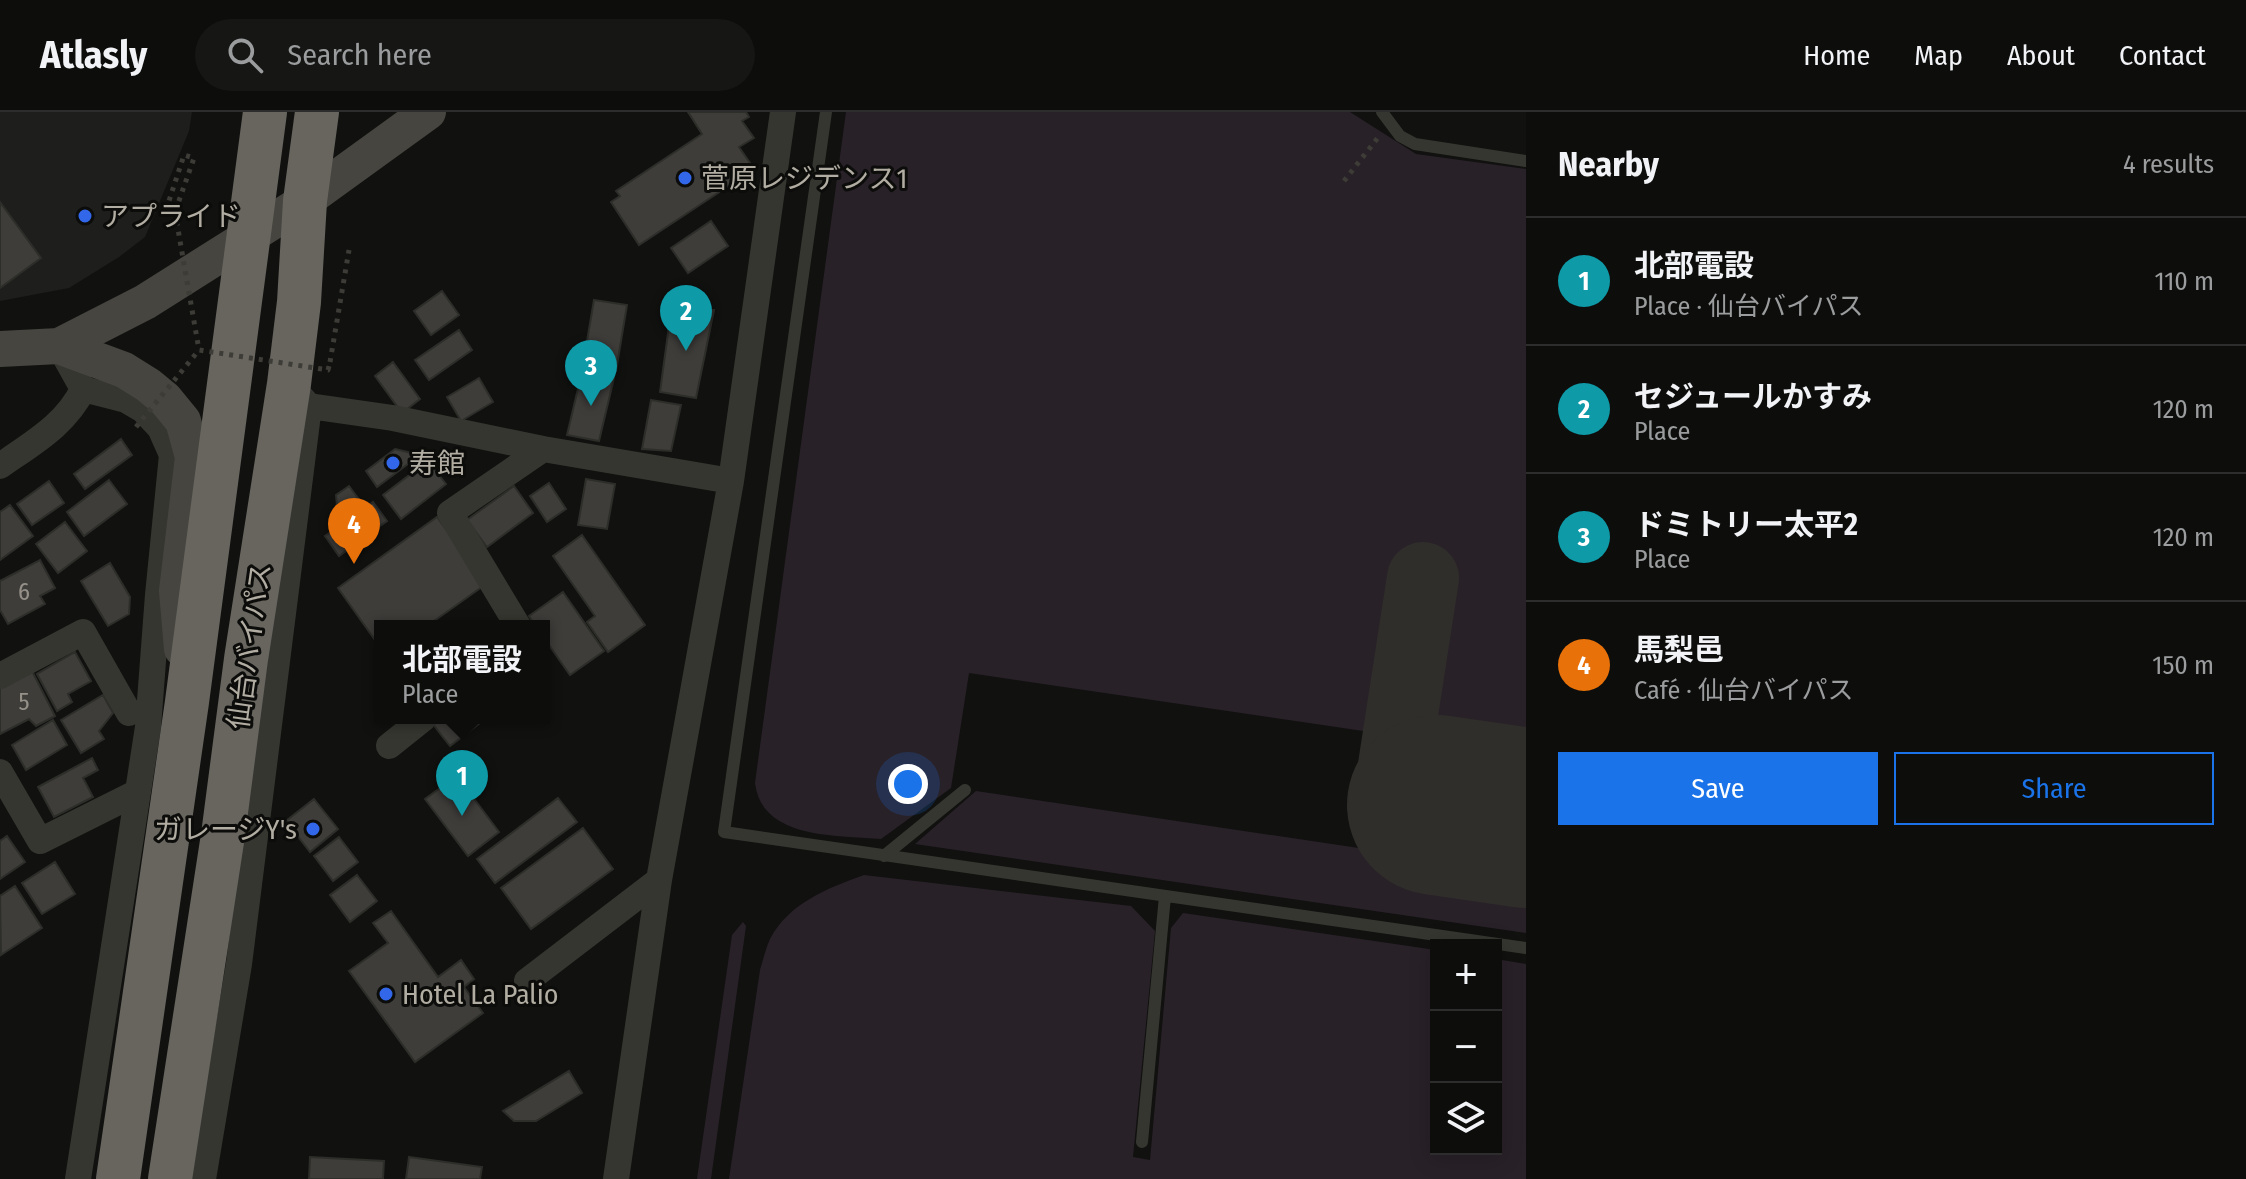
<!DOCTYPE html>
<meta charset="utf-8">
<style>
:root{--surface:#0d0d0c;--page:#161615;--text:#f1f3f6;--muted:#9a9c9d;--line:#2d2d2d;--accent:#1a73e8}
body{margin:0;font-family:"Fira Sans Condensed","Noto Sans JP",sans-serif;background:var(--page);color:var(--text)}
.controls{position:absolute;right:24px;bottom:24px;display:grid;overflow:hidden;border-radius:0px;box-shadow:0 4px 20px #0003}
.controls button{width:72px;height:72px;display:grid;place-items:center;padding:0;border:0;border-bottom:2px solid var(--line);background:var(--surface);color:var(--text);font:40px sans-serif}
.you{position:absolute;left:908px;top:672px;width:28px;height:28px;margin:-20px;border:6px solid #fff;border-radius:50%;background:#1a73e8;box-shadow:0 0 0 12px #1a73e833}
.badge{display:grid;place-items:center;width:52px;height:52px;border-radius:50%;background:var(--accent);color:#fff;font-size:26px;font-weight:700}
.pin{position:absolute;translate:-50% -66px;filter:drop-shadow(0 2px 4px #0008)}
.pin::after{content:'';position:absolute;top:42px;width:28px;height:24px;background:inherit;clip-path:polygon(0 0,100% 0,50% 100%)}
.popup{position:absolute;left:374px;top:508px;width:176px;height:104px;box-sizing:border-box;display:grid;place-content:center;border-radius:0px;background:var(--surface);filter:drop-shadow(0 2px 6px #0005);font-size:26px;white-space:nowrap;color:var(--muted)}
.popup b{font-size:30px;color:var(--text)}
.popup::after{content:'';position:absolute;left:50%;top:100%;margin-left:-16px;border:16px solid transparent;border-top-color:var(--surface)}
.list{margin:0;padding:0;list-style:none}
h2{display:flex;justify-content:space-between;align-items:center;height:104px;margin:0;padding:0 32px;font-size:34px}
h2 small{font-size:26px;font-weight:400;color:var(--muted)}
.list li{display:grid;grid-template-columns:52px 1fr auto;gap:24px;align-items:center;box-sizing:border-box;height:128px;padding:0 32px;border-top:2px solid var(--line)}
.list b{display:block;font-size:30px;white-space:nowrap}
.list p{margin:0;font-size:26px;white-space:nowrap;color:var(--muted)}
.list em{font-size:26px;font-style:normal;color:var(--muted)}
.actions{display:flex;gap:16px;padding:24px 32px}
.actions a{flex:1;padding:18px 0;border:2px solid var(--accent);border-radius:0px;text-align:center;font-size:28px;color:var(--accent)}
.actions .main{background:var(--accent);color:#fff}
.icon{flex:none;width:44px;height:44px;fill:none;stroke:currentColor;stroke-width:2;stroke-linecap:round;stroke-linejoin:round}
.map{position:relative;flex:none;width:1526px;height:1067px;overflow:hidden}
header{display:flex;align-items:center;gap:48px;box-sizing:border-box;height:112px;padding:0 40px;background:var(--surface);border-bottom:2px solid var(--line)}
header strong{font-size:38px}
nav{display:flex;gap:44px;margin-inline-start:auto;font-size:28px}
.search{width:560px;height:72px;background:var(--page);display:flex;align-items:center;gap:20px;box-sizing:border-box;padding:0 28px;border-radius:44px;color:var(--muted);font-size:30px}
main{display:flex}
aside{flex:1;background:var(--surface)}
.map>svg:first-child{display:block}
</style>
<header>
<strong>Atlasly</strong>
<div class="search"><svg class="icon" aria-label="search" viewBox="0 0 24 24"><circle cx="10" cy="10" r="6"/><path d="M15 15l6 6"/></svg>Search here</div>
<nav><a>Home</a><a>Map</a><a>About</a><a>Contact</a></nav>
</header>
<main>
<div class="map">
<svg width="1526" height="1067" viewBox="0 0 1526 1067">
<rect width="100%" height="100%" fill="#111110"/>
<path fill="#1e1e1c" d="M 0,0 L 192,0 L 189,19 L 145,125 L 119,145 L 69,176 L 0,189 Z"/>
<path fill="#292128" d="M 846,0 L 1350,0 L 1416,42 L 1526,57 L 1526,643 L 1417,627 L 1407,611 L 1436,462 L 1413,459 L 1386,614 L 1377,621 L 969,561 L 951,676 L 881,727 C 837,723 762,728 755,671 Z
M 976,679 L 1526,761 L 1526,821 L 915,732 Z
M 864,763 L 1131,794 L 1155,819 L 1133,1045 L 1150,1048 L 1171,816 L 1183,801 L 1436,838 L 1436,1037 L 1496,1037 L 1496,847 L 1526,852 L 1526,1067 L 729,1067 L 760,858 C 763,848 766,836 770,827 C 789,791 828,776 864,763 Z
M 743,810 L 746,814 L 711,1067 L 697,1067 L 732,823 Z"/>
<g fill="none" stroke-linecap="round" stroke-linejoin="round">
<path stroke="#2f2e2b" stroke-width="72" d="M 1389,686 L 1423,466"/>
<path stroke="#2f2e2b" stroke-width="180" d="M 1437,693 L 1526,706"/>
</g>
<path fill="#3e3d3a" stroke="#2d2d2a" stroke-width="2" d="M 688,0 L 746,0 L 749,5 L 742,9 L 754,26 L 739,35 L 750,51 L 732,63 L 736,69 L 639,133 L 611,90 L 620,84 L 616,79 L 702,22 Z
M 0,90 L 41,146 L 0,176 Z
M 711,109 L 728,134 L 688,161 L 671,136 Z
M 442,179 L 459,203 L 431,223 L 414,199 Z
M 594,188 L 627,193 L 616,259 L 583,253 Z
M 672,192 L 714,198 L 696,286 L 660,280 Z
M 459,218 L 472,238 L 429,268 L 415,248 Z
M 393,250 L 420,287 L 402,301 L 375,264 Z
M 582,260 L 614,266 L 599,329 L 567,323 Z
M 479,266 L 493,290 L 461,309 L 447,285 Z
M 651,288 L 681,293 L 671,339 L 642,337 Z
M 121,327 L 132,343 L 85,377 L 74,362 Z
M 395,337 L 420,343 L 377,375 L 366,359 Z
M 428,349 L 446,372 L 401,407 L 383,383 Z
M 586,367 L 615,372 L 607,417 L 578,413 Z
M 109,368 L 127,392 L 84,424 L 67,400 Z
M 49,369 L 64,391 L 32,413 L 17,392 Z
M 549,371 L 566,397 L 547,410 L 530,384 Z
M 349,374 L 361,390 L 338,406 L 336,383 Z
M 514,374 L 533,401 L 487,435 L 467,408 Z
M 373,390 L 387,409 L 339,444 L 325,424 Z
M 10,393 L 33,424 L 0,448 L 0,400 Z
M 437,405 L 486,472 L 427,514 L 380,514 L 380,535 L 338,476 Z
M 65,410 L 87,439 L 58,461 L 36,432 Z
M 582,423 L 645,513 L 608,540 L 587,510 L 595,504 L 553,444 Z
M 40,448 L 55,476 L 40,484 L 45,492 L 8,512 L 0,498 L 0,469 Z
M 110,451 L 130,485 L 129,502 L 108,514 L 81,469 Z
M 563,480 L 604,539 L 570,563 L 544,526 L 544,514 L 535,514 L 529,504 Z
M 75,540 L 91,569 L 68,582 L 72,590 L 57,599 L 37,562 Z
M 32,559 L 55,604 L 36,614 L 29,607 L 0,622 L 0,575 Z
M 103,583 L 113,601 L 99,619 L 104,627 L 81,641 L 61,608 Z
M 439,606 L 477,606 L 480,611 L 450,634 L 432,611 Z
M 53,608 L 67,633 L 26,658 L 12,633 Z
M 92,646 L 98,658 L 83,666 L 93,685 L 54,705 L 38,675 Z
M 457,664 L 499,720 L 468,744 L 425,687 Z
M 558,686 L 577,710 L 495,771 L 477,747 Z
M 314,687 L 338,717 L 310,740 L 286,709 Z
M 583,716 L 613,757 L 531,817 L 501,776 Z
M 7,724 L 25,750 L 0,767 L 0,729 Z
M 339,725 L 358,750 L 333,769 L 314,744 Z
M 55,750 L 75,782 L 42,802 L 22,771 Z
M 357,763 L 377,789 L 350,810 L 330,783 Z
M 15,774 L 42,816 L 1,843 L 0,784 Z
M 391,799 L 438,865 L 461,848 L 474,867 L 464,875 L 483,901 L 415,950 L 349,859 L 388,831 L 373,811 Z
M 569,959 L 582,981 L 536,1009 L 514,1009 L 503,999 Z
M 310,1045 L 384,1049 L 383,1067 L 309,1067 Z
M 409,1045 L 482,1055 L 480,1067 L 406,1067 Z"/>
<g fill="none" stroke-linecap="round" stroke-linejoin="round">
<path stroke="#3d3c37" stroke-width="5" stroke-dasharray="4 6" stroke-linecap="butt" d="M 1344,69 L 1380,23
M 166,98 L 184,43 L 194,46 L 175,100
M 330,250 L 349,138"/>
<path stroke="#363631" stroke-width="12" d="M 826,0 L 724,720 L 1526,836
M 1382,0 L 1400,24 L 1415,32 L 1526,49
M 884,744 L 965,678
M 1142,1030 L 1165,784"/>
<path stroke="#363631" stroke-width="26" d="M 59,234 L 83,277 L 126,288 L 143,298 L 160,316 L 172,343 L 158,483 L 148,615 L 78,1067
M 309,294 L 393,306 L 543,337 L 731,369
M 0,354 C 31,332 66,313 83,277
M 518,514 L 450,401 L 543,337
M 0,564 L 83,520 L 129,601
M 389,634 L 424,606
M 0,660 L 40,729 L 138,680
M 527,869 L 659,768
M 203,1067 L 239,852 L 309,294 L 289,272
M 616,1067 L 659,768 L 731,369 L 783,0"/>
<path stroke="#46453f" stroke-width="36" d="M 59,234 L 124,258 L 148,273 L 165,287 L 183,309 L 193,345 L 177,479 L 182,537
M 0,237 L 59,234 L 145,190 L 305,89 L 428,0"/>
<path stroke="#67655e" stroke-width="44" d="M 118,1067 L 187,590 L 265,0
M 170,1067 L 223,723 L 246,547 L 289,272 L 299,190 L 305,89 L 317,0"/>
<path stroke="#3d3c37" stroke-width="5" stroke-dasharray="4 6" stroke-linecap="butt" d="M 175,100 L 199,238
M 136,315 L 199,238 L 328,258 L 330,250"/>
</g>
<g fill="#3167e8" stroke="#0c0c0b" stroke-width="3">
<circle cx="685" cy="66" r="8"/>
<circle cx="85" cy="104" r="8"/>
<circle cx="393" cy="351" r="8"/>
<circle cx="313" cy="717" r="8"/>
<circle cx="386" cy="882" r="8"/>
</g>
<g text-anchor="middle" stroke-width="6" stroke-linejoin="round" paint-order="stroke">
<g font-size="24" fill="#959188">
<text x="24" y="488">6</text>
<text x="24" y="598">5</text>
</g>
<g font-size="28" fill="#b2ada2" stroke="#0c0c0b" text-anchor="start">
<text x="701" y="76">菅原レジデンス1</text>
<text x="101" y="114">アプライド</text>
<text x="409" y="361">寿館</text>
<text x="297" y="727" text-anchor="end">ガレージY's</text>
<text x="402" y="892">Hotel La Palio</text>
</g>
<g font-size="28" fill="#b2ada2" stroke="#0c0c0b">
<text transform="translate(249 534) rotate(-82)" y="10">仙台バイパス</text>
</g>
</g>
</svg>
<div class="controls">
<button>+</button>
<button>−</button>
<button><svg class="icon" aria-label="layers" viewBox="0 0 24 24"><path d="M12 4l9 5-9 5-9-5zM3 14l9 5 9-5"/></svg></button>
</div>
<div class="you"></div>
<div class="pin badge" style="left:462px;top:704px;background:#0f9aa8">1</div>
<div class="popup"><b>北部電設</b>Place</div>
<div class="pin badge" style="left:686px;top:239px;background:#0f9aa8">2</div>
<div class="pin badge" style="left:591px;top:294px;background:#0f9aa8">3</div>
<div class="pin badge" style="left:354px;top:452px;background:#e8710a">4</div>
</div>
<aside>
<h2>Nearby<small>4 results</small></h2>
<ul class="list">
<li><span class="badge" style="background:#0f9aa8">1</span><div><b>北部電設</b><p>Place · 仙台バイパス</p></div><em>110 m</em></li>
<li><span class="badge" style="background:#0f9aa8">2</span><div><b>セジュールかすみ</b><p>Place</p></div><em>120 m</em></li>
<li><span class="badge" style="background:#0f9aa8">3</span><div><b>ドミトリー太平2</b><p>Place</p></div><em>120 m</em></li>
<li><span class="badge" style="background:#e8710a">4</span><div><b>馬梨邑</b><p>Café · 仙台バイパス</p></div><em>150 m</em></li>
</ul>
<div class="actions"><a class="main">Save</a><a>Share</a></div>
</aside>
</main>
